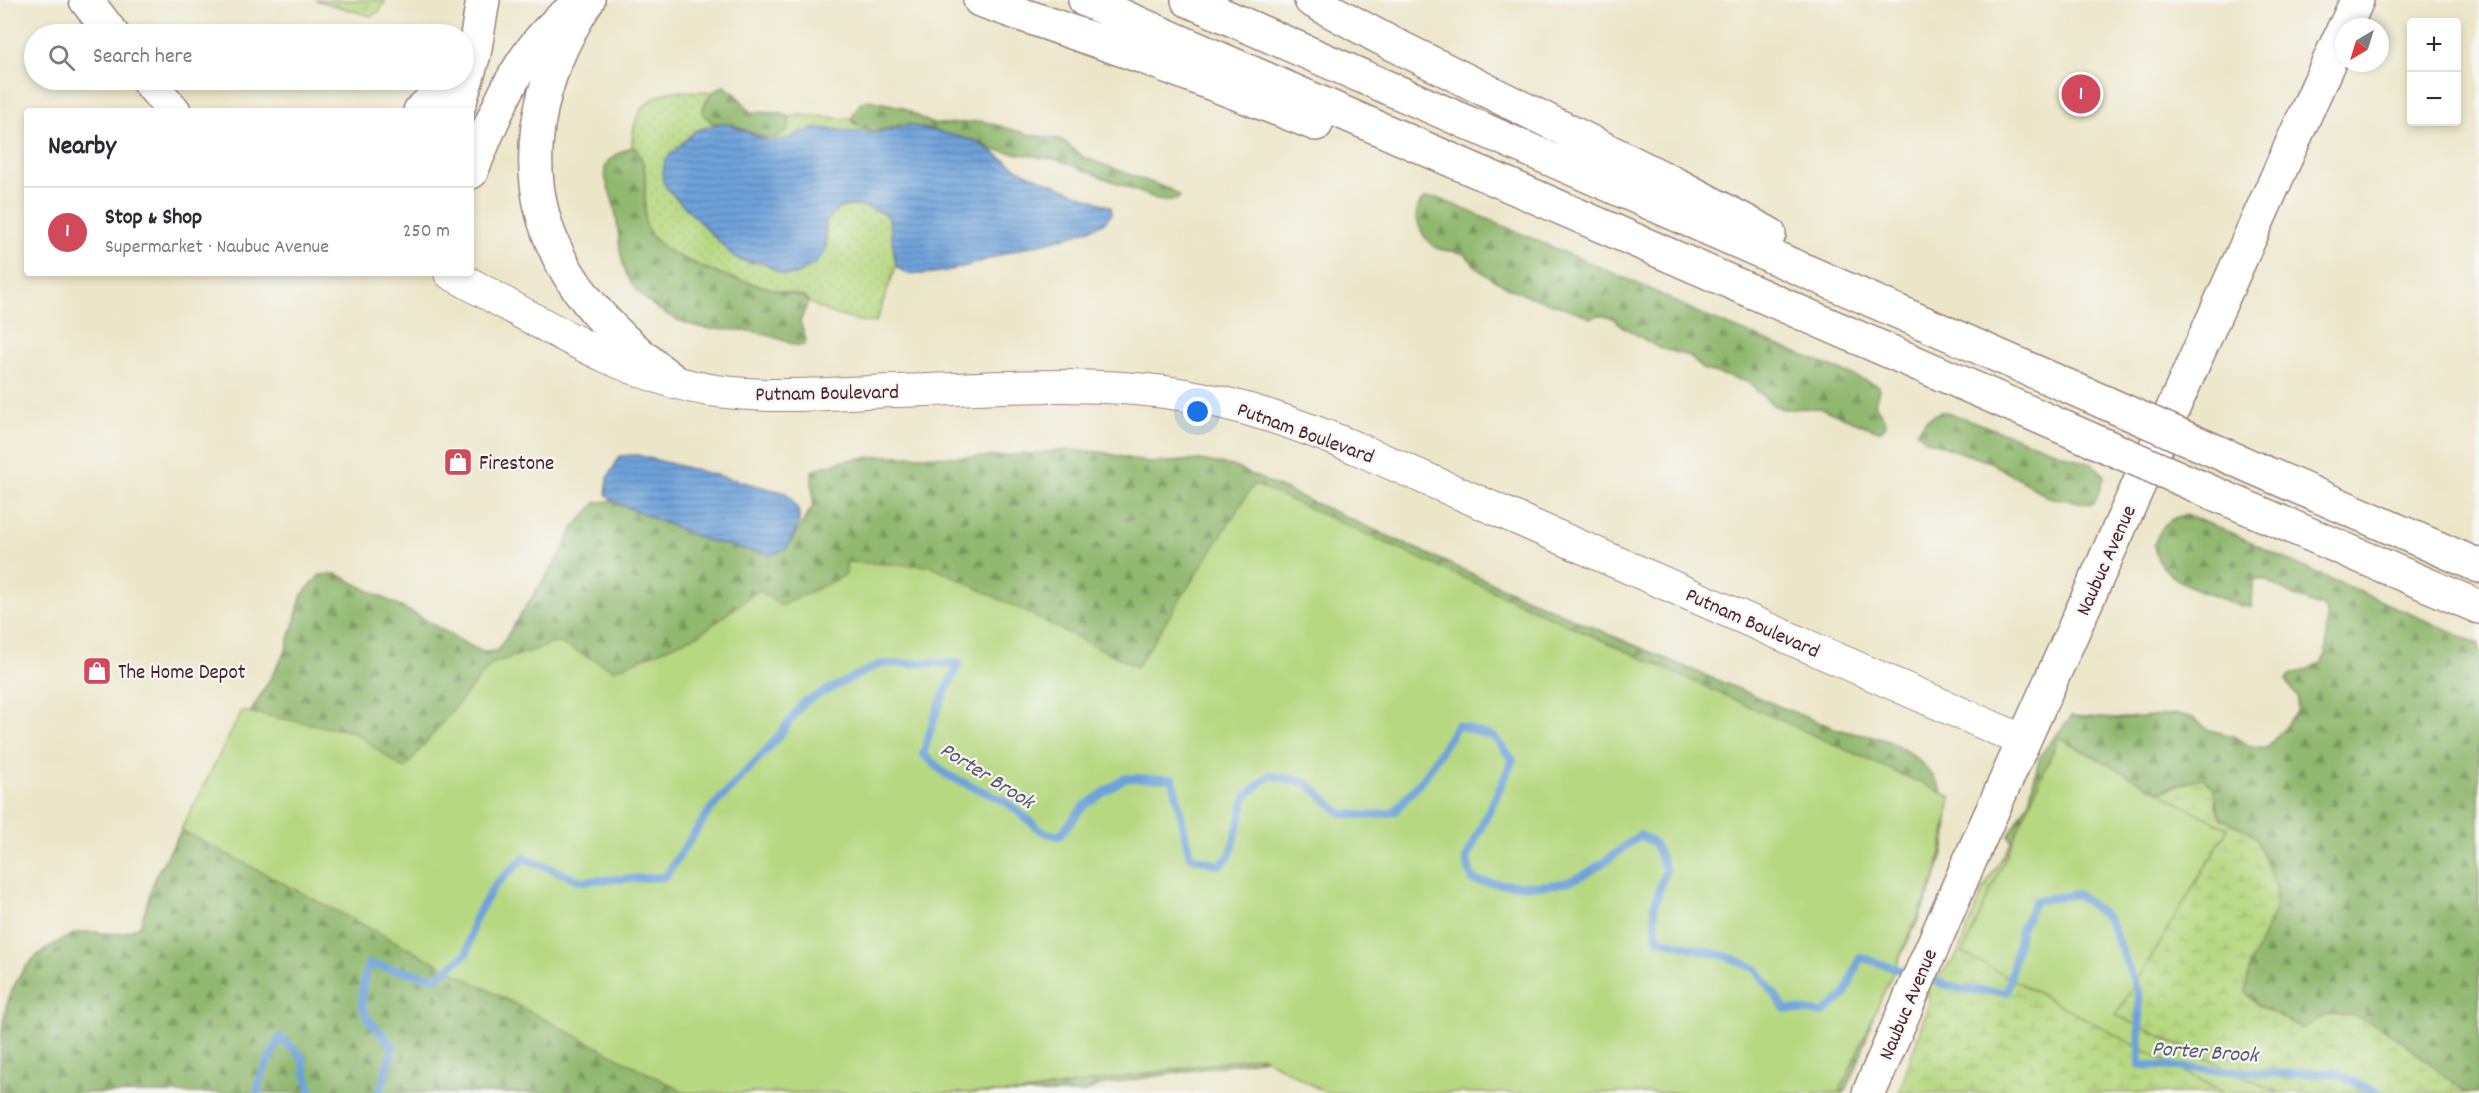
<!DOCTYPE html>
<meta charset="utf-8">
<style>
:root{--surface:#fff;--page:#f7f7f7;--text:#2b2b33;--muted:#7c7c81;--line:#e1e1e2;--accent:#d1495b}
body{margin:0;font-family:Dekko,sans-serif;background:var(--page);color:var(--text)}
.controls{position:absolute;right:18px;top:18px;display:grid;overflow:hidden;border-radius:6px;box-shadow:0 3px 9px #0003}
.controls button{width:54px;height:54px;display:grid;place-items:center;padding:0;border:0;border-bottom:2px solid var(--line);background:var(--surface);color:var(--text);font:30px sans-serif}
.compass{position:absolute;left:2335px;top:18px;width:54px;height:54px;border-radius:50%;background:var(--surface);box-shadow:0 3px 9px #0003;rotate:218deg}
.you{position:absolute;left:1198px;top:412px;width:21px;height:21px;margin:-15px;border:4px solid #fff;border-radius:50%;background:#1a73e8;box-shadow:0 0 0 9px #1a73e833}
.badge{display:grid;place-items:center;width:39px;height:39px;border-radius:50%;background:var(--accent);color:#fff;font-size:20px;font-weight:700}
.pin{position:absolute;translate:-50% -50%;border:3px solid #fff;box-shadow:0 2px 6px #0006}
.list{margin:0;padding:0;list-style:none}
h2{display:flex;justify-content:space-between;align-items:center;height:78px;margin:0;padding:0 24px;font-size:26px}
h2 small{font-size:20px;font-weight:400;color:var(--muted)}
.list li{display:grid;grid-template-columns:39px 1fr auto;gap:18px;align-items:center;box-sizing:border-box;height:90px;padding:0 24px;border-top:2px solid var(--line)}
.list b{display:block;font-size:22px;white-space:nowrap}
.list p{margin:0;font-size:20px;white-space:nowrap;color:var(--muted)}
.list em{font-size:20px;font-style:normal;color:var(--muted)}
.icon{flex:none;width:33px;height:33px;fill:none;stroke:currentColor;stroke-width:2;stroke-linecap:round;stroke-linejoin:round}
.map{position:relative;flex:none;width:2479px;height:1093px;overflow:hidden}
.search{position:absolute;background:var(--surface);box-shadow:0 3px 9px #0003;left:24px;top:24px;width:450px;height:66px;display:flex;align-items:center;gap:15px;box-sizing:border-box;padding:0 21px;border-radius:33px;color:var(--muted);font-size:22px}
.panel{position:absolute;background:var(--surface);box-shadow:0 3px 9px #0003;left:24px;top:108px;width:450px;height:168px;border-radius:6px}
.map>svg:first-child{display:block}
</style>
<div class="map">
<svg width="2479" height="1093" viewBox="0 0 2479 1093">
<defs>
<pattern id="grass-dots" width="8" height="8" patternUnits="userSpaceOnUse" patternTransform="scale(1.5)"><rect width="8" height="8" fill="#b6d880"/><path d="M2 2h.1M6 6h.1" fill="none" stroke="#9eb96f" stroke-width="1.8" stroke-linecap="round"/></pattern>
<pattern id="forest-firs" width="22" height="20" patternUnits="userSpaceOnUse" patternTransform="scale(1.5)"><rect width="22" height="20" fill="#90b86e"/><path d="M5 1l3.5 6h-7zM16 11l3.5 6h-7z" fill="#78955b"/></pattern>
<pattern id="wetland-marsh" width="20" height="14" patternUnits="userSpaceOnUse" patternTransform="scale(1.5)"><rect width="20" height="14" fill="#b6d880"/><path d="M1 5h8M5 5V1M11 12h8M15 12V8" fill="none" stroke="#9eb96f"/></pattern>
<pattern id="water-rules" width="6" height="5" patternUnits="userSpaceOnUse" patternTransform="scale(1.5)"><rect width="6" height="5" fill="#6ea2da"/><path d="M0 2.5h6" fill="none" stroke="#5c83b1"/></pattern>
</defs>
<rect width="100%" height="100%" fill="#f6f6f2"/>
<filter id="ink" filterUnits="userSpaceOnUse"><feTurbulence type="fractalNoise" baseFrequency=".0167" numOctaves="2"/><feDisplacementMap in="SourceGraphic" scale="12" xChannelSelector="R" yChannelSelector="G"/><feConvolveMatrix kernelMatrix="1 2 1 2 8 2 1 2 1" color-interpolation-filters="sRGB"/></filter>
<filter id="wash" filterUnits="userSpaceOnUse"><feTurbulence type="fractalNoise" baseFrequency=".008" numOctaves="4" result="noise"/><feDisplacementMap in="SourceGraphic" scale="24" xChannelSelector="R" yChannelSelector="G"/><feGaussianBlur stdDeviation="1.35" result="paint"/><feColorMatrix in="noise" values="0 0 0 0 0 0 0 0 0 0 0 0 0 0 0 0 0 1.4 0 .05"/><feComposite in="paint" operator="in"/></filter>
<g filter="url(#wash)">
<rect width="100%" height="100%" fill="#ece6c9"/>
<path fill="url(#grass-dots)" stroke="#807c56" stroke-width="1.5" d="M 673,91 L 712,92 L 703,107 L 706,117 L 717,124 L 695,131 L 748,263 C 752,263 758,262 762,263 C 774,265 782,278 796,274 C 807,271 823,258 826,247 C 829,238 823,228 827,219 C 839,198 874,206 889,218 L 896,266 L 876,322 C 861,324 812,310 805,297 C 794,294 783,294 773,291 C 746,284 663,257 649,234 C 636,209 658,166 632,147 C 632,117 643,98 673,91 Z
M 798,115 L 851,119 L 854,124 L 875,133 L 801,132 L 788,139 L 768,141 L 728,124 C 750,129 767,146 788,130 L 790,117 Z"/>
<path fill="url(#forest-firs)" stroke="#6d6c4c" stroke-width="1.5" d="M 724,86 L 736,94 L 750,112 L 780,113 L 790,117 L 788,130 C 764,149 755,130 731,125 C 724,123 718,124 711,122 L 703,113 C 704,101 713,89 724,86 Z
M 868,100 L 902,107 L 930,123 L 946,124 L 982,121 L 1027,134 L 1062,140 L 1083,157 L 1171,190 L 1180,196 L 1176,200 L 1162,201 L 1059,160 L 994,150 L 976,141 L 909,125 L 874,131 L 863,129 L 851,119 L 860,103 Z
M 632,147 L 636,149 C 651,168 643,198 645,220 C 648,264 771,288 805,297 L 808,302 L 800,322 L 806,340 L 804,345 L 798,346 C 782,340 766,333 750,331 C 733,328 716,331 699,327 C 672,321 638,300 627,275 C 616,250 621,224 612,199 C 601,167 599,161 632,147 Z
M 1426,198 L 1438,198 L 1641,285 L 1707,317 L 1877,385 L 1879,389 L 1875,404 L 1886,422 L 1885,427 L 1880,431 L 1873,429 L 1820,408 L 1783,409 L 1773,405 L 1747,382 L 1702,369 L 1690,356 L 1659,348 L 1623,327 L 1613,318 L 1598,315 L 1591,318 C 1569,307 1544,303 1521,293 C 1507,288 1488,278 1477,268 C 1473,264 1469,257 1464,254 C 1456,250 1445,252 1437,248 C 1421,240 1407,209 1426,198 Z
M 1940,412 L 1947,412 L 2093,465 L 2105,475 L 2095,502 L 2091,504 L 2048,497 L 1992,463 L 1926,440 L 1917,432 L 1926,420 Z
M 1068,450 L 1101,452 L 1149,463 L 1200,460 L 1232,466 C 1403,542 1574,622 1748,693 C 1778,706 1810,720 1841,730 C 1857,735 1875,735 1890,742 C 1912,752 1936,773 1944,796 C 1964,850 1901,949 1880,999 C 1867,1030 1861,1064 1844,1093 L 1646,1093 L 1303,1053 L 1100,1085 L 1083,1093 L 0,1093 C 0,1030 0,976 52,945 C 60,941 69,935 77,933 C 102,928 114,941 140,926 L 156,875 L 285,653 L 302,595 L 320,575 L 337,574 L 424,619 L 466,644 L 481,651 L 497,651 L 559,556 L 574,527 L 597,502 L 613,501 L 705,540 L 786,549 L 813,506 L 812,471 C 862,448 926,458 980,457 C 1009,456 1039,453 1068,450 Z
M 2187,515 L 2232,533 L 2281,557 L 2479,644 L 2479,1093 L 2467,1093 L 2438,1073 L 2307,1027 C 2291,1031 2255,1004 2245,992 L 2250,965 L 2250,832 L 2222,819 C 2208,790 2223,772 2180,784 L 2012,841 L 2009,836 L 2029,800 L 2040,755 L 2072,716 L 2115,719 L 2178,714 L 2193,718 L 2209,730 L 2233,736 L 2247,745 L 2267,748 L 2297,712 L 2298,697 L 2286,681 L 2289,676 L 2321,664 L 2326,654 L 2327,613 L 2325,608 L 2294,596 L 2266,580 L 2256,580 L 2253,585 L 2252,607 L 2241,606 C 2210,593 2158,584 2154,545 C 2161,527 2167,517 2187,515 Z"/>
<path fill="url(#wetland-marsh)" stroke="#807c56" stroke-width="1.5" d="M 315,0 L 385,0 L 380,11 L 371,16 Z
M 2202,778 L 2214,788 L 2216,807 L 2222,819 L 2250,832 L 2257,840 L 2276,888 L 2275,909 L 2250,965 L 2245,992 L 2254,1003 L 2302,1028 C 2315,1025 2318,1015 2335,1014 C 2383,1014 2429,1067 2467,1093 L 1899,1093 L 1930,1000 L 1925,991 L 1956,957 L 1984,888 L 2012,841 Z"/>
<path fill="#b6d880" stroke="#807c56" stroke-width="1.5" d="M 1254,484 L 1951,797 L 1937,873 L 1839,1093 L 1326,1093 L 1261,1056 L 1017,1093 L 686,1093 L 181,830 L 242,711 L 353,732 L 404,769 L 491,664 L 558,642 L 614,670 L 700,634 L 759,590 L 781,606 L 846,575 L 846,562 L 932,566 L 1137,667 Z
M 2059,738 L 2228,829 L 2116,1015 L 2279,1093 L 2224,1093 L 1963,953 Z"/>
<path fill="url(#water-rules)" stroke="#5c6082" stroke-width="1.5" d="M 717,124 L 728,124 L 768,141 L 788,139 L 801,132 L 818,128 L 874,133 L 909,125 L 976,141 L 1023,172 L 1111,207 L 1112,213 C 1110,217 1108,220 1103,223 C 1070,240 1032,244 997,256 C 971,265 941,275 912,274 C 905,274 901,270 896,266 L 889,218 C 875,206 837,197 827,221 C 823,230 827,243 824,253 L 815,264 L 795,275 L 784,275 L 763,263 L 742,261 L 733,256 L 667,189 L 662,179 L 665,160 L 695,131 Z
M 637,455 L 786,493 C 808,516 799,524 786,549 L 769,555 L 705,540 L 613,501 L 606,494 L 608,477 L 620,456 Z"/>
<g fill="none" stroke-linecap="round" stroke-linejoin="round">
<path stroke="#6ea2da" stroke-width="8" d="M 1928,979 L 1959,989 L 2007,992 L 2021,929 L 2035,901 L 2077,894 L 2109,919 L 2139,993 L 2140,1065 L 2282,1074 L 2335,1073 L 2379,1093
M 258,1093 L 259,1081 L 280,1037 L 302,1057 L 311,1093
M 380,1093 L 393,1046 C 361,1012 356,1012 368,964 L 437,978 L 467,953 L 474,920 L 495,885 L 524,858 L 581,881 L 665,877 L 710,810 L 774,742 L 804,702 L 880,664 L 959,663 L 937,710 L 923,754 L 947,775 L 1005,801 L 1043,832 L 1059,836 L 1084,806 L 1125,778 L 1173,779 L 1190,856 L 1219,865 L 1230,856 L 1246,796 L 1270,775 L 1307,783 L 1341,813 L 1368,816 L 1394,812 L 1424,778 L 1457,725 L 1494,737 L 1513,760 L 1466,859 L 1473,881 C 1500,884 1529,888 1557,884 C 1585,881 1618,851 1640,835 L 1654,843 L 1666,869 L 1654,906 L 1657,939 L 1729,957 L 1756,969 L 1785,1009 L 1824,1013 L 1845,995 L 1860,957 L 1913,974"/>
</g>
</g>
<g filter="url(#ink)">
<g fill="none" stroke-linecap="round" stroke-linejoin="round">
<g stroke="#9b827a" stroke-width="34">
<path id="tertiary" d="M 450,273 C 531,316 625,379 717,391 C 774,399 834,393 892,391 C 989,389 1088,379 1185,395 C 1244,405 1300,425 1356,448 L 2024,741"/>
</g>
<g stroke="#9b827a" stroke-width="36">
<path id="secondary" d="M 86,0 L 112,34
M 2345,27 L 2357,0
M 147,80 L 174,111
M 1869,1093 L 1967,867 L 2344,28"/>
</g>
<g stroke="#9b827a" stroke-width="36">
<path id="motorway" d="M 588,0 C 562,40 545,79 538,126 C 522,241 588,318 675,382
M 980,0 L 1146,58 L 1316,124
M 1085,0 L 2090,439
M 1188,0 L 2106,403
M 1311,0 L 1381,38 L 1679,186 L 1769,234
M 420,111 L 453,80
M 457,111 L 474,54 L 483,0
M 471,172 C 495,114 517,52 569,12
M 2229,457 L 2479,566
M 2213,493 L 2479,607"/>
</g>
<use href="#tertiary" stroke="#fff" stroke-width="32"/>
<use href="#secondary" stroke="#fff" stroke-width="33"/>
<use href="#motorway" stroke="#fff" stroke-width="33"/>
<g stroke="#9b827a" stroke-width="36" stroke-linecap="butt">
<path id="motorway-bridge" d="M 2106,403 L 2229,457
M 2090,439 L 2213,493"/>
</g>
<use href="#motorway-bridge" stroke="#fff" stroke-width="33"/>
</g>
</g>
<defs>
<g id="shop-square" transform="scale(1.5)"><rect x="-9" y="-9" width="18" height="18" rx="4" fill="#d1495b" stroke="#f6f6f2"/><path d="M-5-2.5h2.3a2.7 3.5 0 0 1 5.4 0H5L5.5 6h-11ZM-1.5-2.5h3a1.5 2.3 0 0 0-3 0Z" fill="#fff"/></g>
</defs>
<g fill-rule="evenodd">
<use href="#shop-square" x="458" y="462"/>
<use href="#shop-square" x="97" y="671"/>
</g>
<g text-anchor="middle" stroke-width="4.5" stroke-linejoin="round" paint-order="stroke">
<g font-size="21" fill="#4a1f2b" stroke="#f6f6f2">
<text transform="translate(827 392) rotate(-1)" y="7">Putnam Boulevard</text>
<text transform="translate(1306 432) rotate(20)" y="7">Putnam Boulevard</text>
<text transform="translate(2105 560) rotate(-66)" y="7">Naubuc Avenue</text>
<text transform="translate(1753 622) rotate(24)" y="7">Putnam Boulevard</text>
<text transform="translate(1907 1004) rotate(-67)" y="7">Naubuc Avenue</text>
</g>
<g font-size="21" fill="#4a1f2b" stroke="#f6f6f2" text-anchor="start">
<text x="479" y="469">Firestone</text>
<text x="118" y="678">The Home Depot</text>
</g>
<g font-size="22" font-style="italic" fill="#585371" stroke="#f6f6f2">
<text transform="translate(988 774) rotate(32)" y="8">Porter Brook</text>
<text transform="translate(2205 1050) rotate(4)" y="8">Porter Brook</text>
</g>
</g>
</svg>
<div class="controls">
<button>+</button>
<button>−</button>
</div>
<svg class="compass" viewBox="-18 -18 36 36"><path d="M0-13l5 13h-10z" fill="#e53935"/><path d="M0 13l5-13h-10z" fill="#7c7c81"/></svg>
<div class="you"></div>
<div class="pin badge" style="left:2081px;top:94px">1</div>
<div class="search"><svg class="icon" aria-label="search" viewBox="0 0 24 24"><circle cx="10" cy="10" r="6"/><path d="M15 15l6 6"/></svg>Search here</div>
<section class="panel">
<h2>Nearby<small></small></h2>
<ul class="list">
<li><span class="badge">1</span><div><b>Stop &amp; Shop</b><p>Supermarket · Naubuc Avenue</p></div><em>250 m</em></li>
</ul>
</section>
</div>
